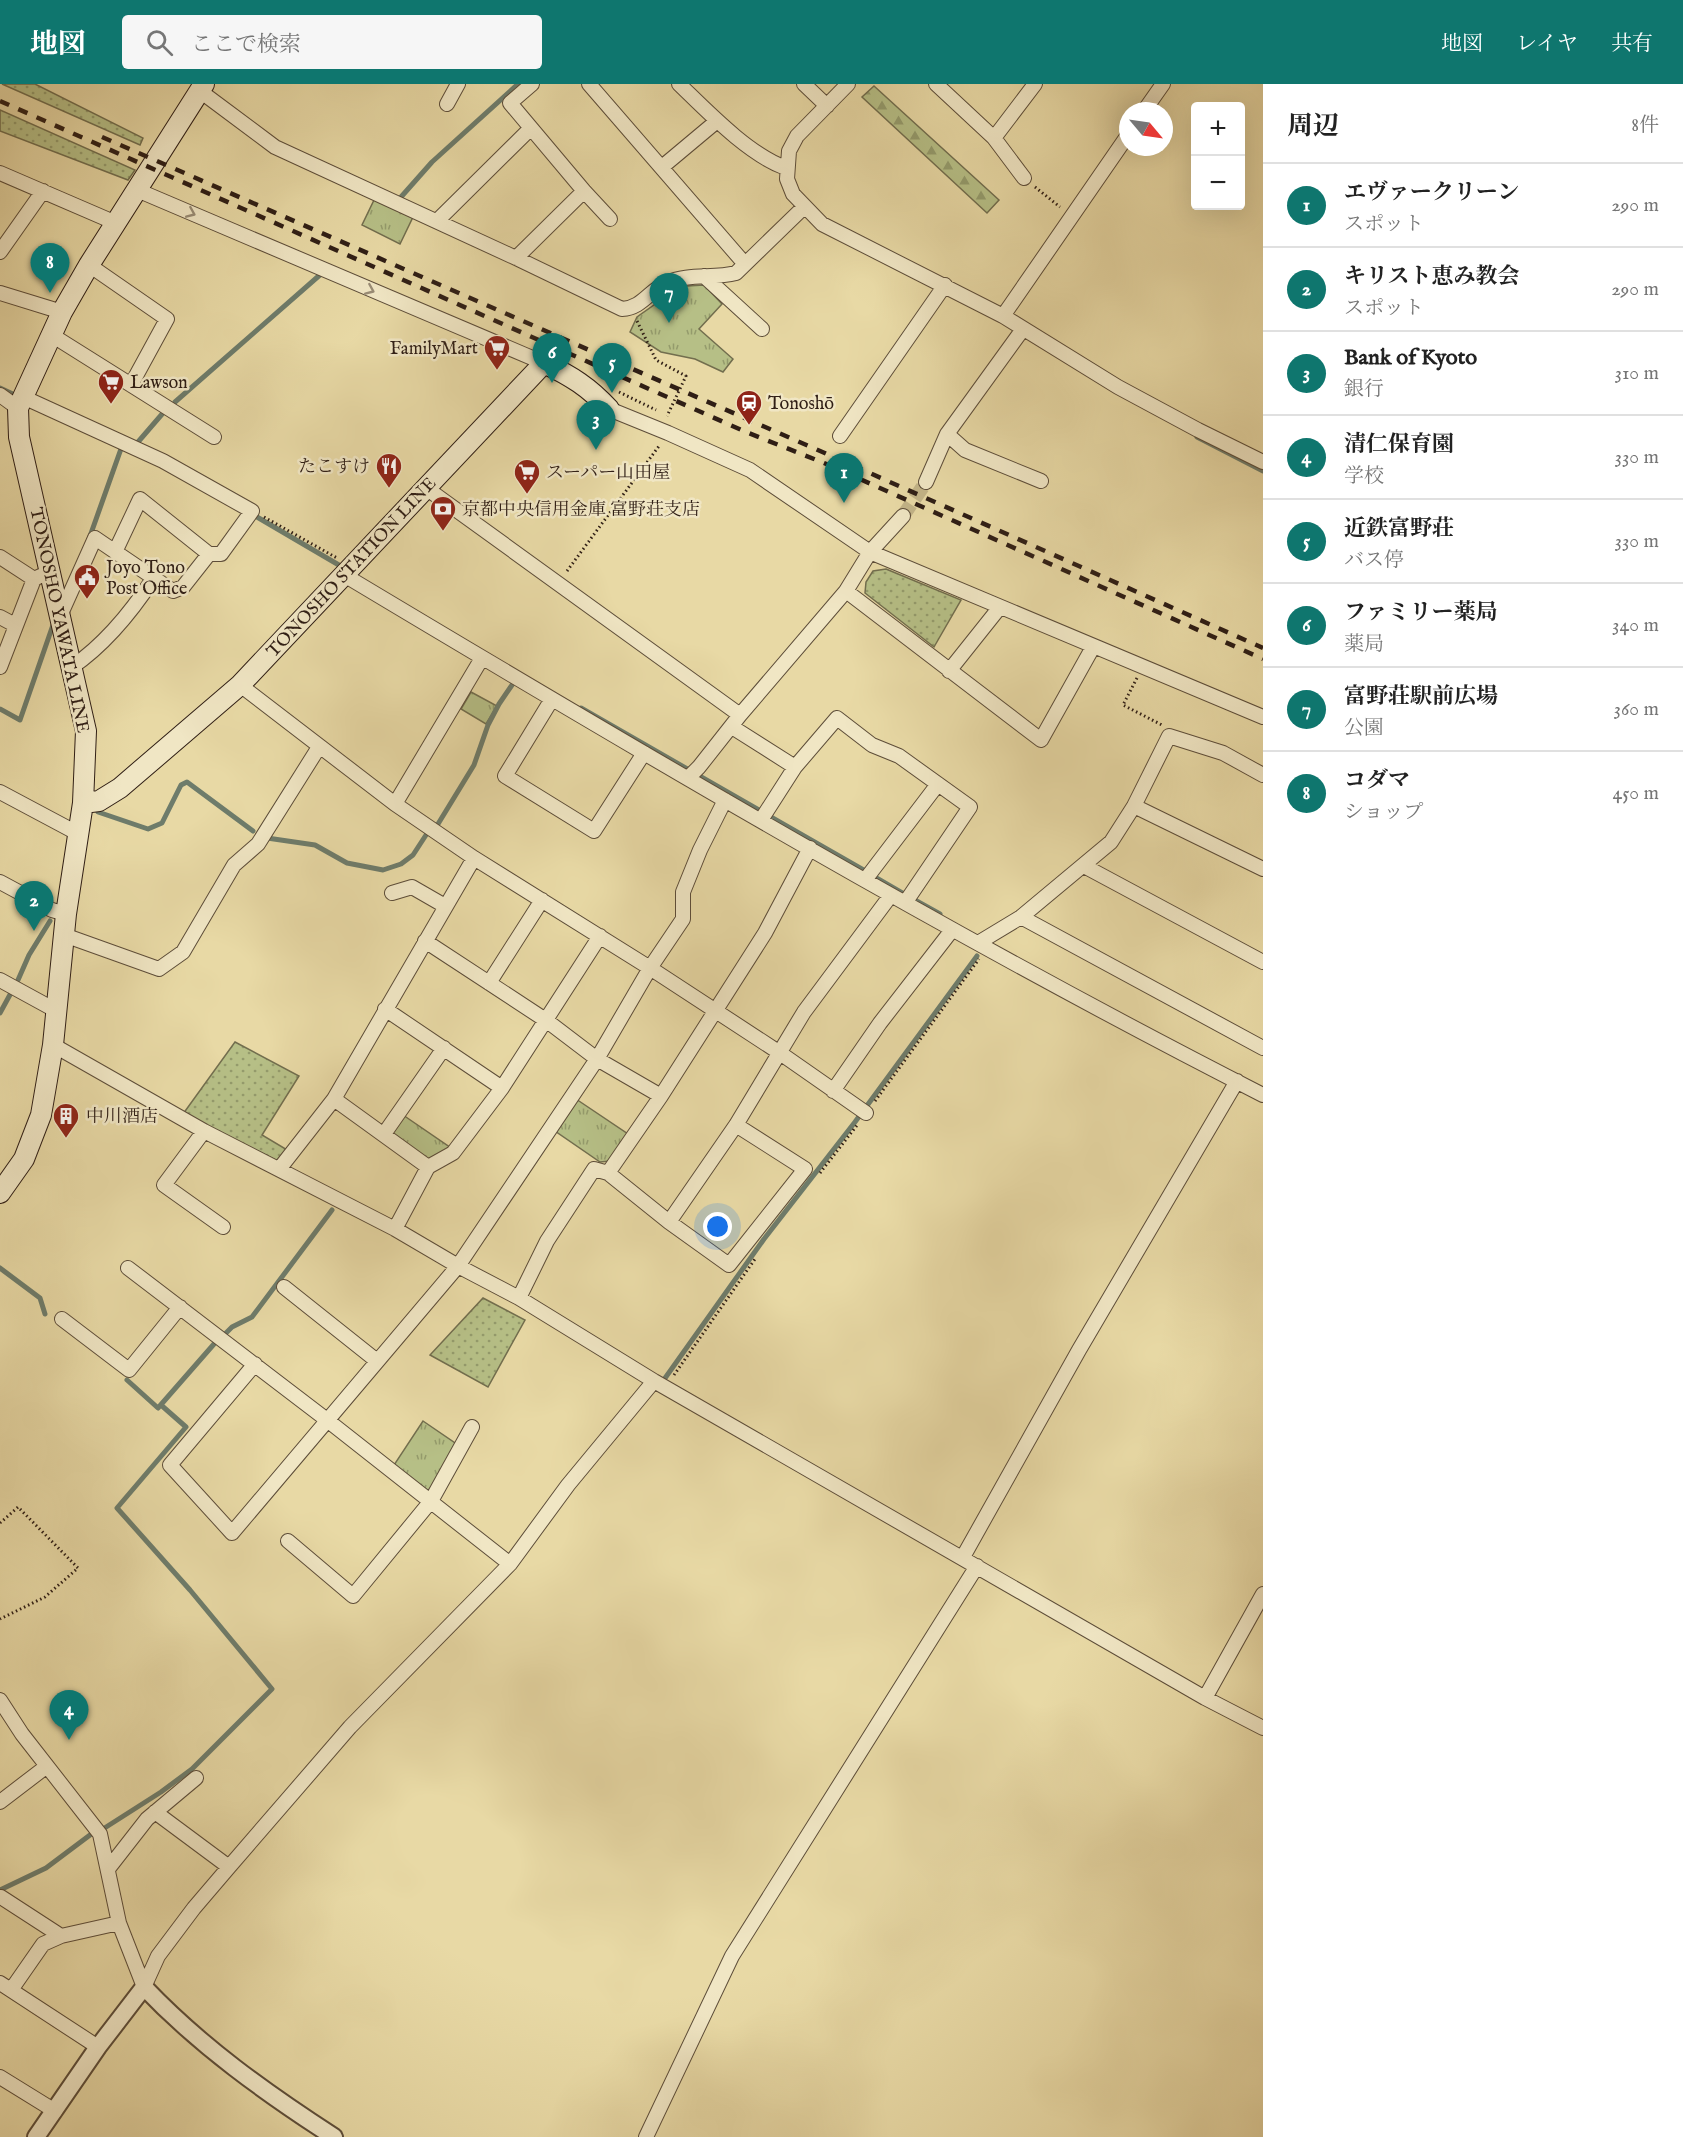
<!DOCTYPE html>
<html lang="ja">
<meta charset="utf-8">
<style>
:root{--surface:#fff;--page:#f6f6f6;--text:#222;--muted:#767676;--line:#e0e0e0;--accent:#0f766e}
body{margin:0;font-family:"IM FELL English","Noto Serif JP",serif;background:var(--page);color:var(--text)}
.controls{position:absolute;right:18px;top:18px;display:grid;overflow:hidden;border-radius:6px;box-shadow:0 6px 24px #0002}
.controls button{width:54px;height:54px;display:grid;place-items:center;padding:0;border:0;border-bottom:2px solid var(--line);background:var(--surface);color:var(--text);font:30px sans-serif}
.compass{position:absolute;left:1119px;top:18px;width:54px;height:54px;border-radius:50%;background:var(--surface);box-shadow:0 6px 24px #0002;rotate:119deg}
.you{position:absolute;left:718px;top:1143px;width:21px;height:21px;margin:-15px;border:4px solid #fff;border-radius:50%;background:#1a73e8;box-shadow:0 0 0 9px #1a73e833}
.badge{display:grid;place-items:center;width:39px;height:39px;border-radius:50%;background:var(--accent);color:#fff;font-size:20px;font-weight:700}
.pin{position:absolute;translate:-50% -50px;filter:drop-shadow(0 2px 3px #0008)}
.pin::after{content:'';position:absolute;top:32px;width:21px;height:18px;background:inherit;clip-path:polygon(0 0,100% 0,50% 100%)}
.list{margin:0;padding:0;list-style:none}
h2{display:flex;justify-content:space-between;align-items:center;height:78px;margin:0;padding:0 24px;font-size:26px}
h2 small{font-size:20px;font-weight:400;color:var(--muted)}
.list li{display:grid;grid-template-columns:39px 1fr auto;gap:18px;align-items:center;box-sizing:border-box;height:84px;padding:0 24px;border-top:2px solid var(--line)}
.list b{display:block;font-size:22px;white-space:nowrap}
.list p{margin:0;font-size:20px;white-space:nowrap;color:var(--muted)}
.list em{font-size:20px;font-style:normal;color:var(--muted)}
.icon{flex:none;width:33px;height:33px;fill:none;stroke:currentColor;stroke-width:2;stroke-linecap:round;stroke-linejoin:round}
.map{position:relative;flex:none;width:1263px;height:2053px;overflow:hidden}
header{display:flex;align-items:center;gap:36px;box-sizing:border-box;height:84px;padding:0 30px;background:var(--accent);color:#fff}
header strong{font-size:28px}
nav{display:flex;gap:33px;margin-inline-start:auto;font-size:21px}
.search{width:420px;height:54px;background:var(--page);display:flex;align-items:center;gap:15px;box-sizing:border-box;padding:0 21px;border-radius:6px;color:var(--muted);font-size:22px}
main{display:flex}
aside{flex:1;background:var(--surface)}
.map>svg:first-child{display:block}
</style>
<header>
<strong>地図</strong>
<div class="search"><svg class="icon" aria-label="search" viewBox="0 0 24 24"><circle cx="10" cy="10" r="6"/><path d="M15 15l6 6"/></svg>ここで検索</div>
<nav><a>地図</a><a>レイヤ</a><a>共有</a></nav>
</header>
<main>
<div class="map">
<svg width="1263" height="2053" viewBox="0 0 1263 2053">
<defs>
<pattern id="grass-dots" width="8" height="8" patternUnits="userSpaceOnUse" patternTransform="scale(1.5)"><rect width="8" height="8" fill="#b6bf86"/><path d="M2 2h.1M6 6h.1" fill="none" stroke="#949b6c" stroke-width="1.8" stroke-linecap="round"/></pattern>
<pattern id="forest-firs" width="22" height="20" patternUnits="userSpaceOnUse" patternTransform="scale(1.5)"><rect width="22" height="20" fill="#b6bf86"/><path d="M5 1l3.5 6h-7zM16 11l3.5 6h-7z" fill="#949b6c"/></pattern>
<pattern id="park-tufts" width="24" height="20" patternUnits="userSpaceOnUse" patternTransform="scale(1.5)"><rect width="24" height="20" fill="#b6bf86"/><path d="M3 7l-1-3M5 7V3M7 7l1-3M15 17l-1-3M17 17v-4M19 17l1-3" fill="none" stroke="#949b6c"/></pattern>
</defs>
<rect width="100%" height="100%" fill="#e8d9a5"/>
<filter id="stains"><feTurbulence type="fractalNoise" baseFrequency=".00333" numOctaves="4"/><feColorMatrix values="0 0 0 0 .2 0 0 0 0 .09 0 0 0 0 .02 0 0 0 .5 -.17"/></filter>
<radialGradient id="worn" r=".72"><stop offset=".6" stop-color="#630" stop-opacity="0"/><stop offset="1" stop-color="#630" stop-opacity=".3"/></radialGradient>
<path fill="url(#grass-dots)" stroke="#726e4e" stroke-width="1.5" d="M 2,0 L 35,0 L 143,54 L 140,61 Z
M 0,26 L 135,86 L 128,96 L 0,47 Z
M 886,485 L 961,516 L 934,563 L 865,509 L 866,498 L 873,487 Z
M 235,958 L 299,992 L 262,1051 L 289,1067 L 282,1079 L 183,1030 Z
M 483,1214 L 525,1236 L 488,1303 L 430,1271 Z"/>
<path fill="url(#forest-firs)" stroke="#726e4e" stroke-width="1.5" d="M 874,2 L 999,116 L 987,129 L 862,13 Z"/>
<path fill="url(#park-tufts)" stroke="#726e4e" stroke-width="1.5" d="M 375,114 L 413,133 L 400,160 L 362,141 Z
M 704,201 L 722,220 L 699,245 L 733,275 L 723,288 L 695,275 L 661,268 L 630,248 L 637,233 L 671,209 L 687,202 Z
M 471,608 L 497,622 L 486,640 L 461,625 Z
M 576,1015 L 628,1050 L 610,1077 L 600,1078 L 555,1047 Z
M 403,1031 L 451,1064 L 426,1076 L 389,1051 Z
M 423,1337 L 458,1361 L 429,1409 L 394,1381 Z"/>
<g fill="none" stroke-linecap="round" stroke-linejoin="round">
<path stroke="#6e7c6b" stroke-width="5" d="M 401,113 L 432,78 L 518,0
M 0,304 L 17,312
M 175,318 L 321,190
M 1197,353 L 1263,387
M 138,358 L 163,329
M 257,433 L 344,484
M 89,455 L 122,362
M 581,624 L 867,788
M 0,625 L 20,636 L 54,538
M 98,728 L 148,745 L 162,739 L 181,701 L 187,698 L 253,747
M 438,740 L 474,681 L 488,641 L 499,620 L 512,601
M 267,754 L 315,761 L 347,779 L 383,786 L 401,780 L 413,771 L 426,751
M 873,792 L 904,810
M 913,815 L 940,830
M 18,896 L 29,871 L 50,837
M 0,929 L 12,907
M 0,1184 L 40,1214 L 45,1230
M 225,1250 L 232,1243 L 252,1233 L 332,1126
M 127,1296 L 158,1324 L 214,1260
M 663,1297 L 764,1155 L 855,1038 L 977,872
M 103,1745 L 161,1708 L 192,1685 L 272,1605 L 190,1506 L 117,1424 L 186,1343 L 161,1321
M 0,1806 L 46,1784 L 90,1751"/>
<path stroke="#c3b488" stroke-width="14" stroke-dasharray="14 7" stroke-linecap="butt" d="M 903,432 L 926,398"/>
<g stroke="#5d4d39" stroke-width="16">
<path id="minor" d="M 532,0 L 510,19 L 584,107 L 610,135
M 589,0 L 744,179
M 679,0 C 708,28 749,71 786,84
M 804,0 L 827,22
M 848,0 L 797,52 L 789,67 L 787,95 L 793,110 L 822,140 L 1003,232 L 1118,303 L 1198,346 L 1263,378
M 936,0 L 994,54 L 1024,94
M 200,7 L 275,63 L 516,174 L 622,225 C 642,224 649,207 666,199 C 689,189 713,195 736,189 L 804,123
M 447,20 L 458,0
M 1144,27 L 1163,0
M 994,54 L 1035,0
M 662,83 L 717,37
M 0,89 L 116,139
M 137,106 L 544,279
M 437,137 L 531,44
M 0,168 L 43,107
M 516,174 L 584,107
M 89,181 L 167,235 L 131,301
M 704,192 L 762,245
M 0,209 L 62,228
M 1003,232 L 1128,51
M 50,250 L 214,353
M 0,311 L 18,324
M 23,313 L 163,377 L 252,427 L 221,470 L 209,470 L 183,503 L 173,507 L 95,454 L 60,532
M 609,325 L 668,349 L 750,386 L 870,468 L 1263,633
M 947,350 L 965,366 L 1041,397
M 840,352 L 945,201
M 926,398 L 947,350 L 1023,245
M 426,404 L 740,631
M 115,468 L 140,415 L 209,470
M 0,473 L 34,495
M 344,491 C 646,672 949,851 1263,1011
M 846,507 L 1041,656 L 1093,563
M 0,533 L 15,541
M 0,583 L 34,495 L 49,488
M 72,583 C 104,561 132,527 153,495
M 949,587 L 1000,523
M 240,601 L 395,720 L 474,774 L 650,884 L 780,969 L 866,1029
M 552,615 L 505,692 L 594,747 L 644,669
M 732,643 L 795,683
M 688,694 L 699,683 L 740,631 L 846,507 L 870,468 L 903,432
M 0,708 L 77,749
M 395,720 L 482,574
M 1134,722 L 1263,785
M 761,736 L 795,683 L 837,634 L 872,661 L 899,672 L 970,723 L 905,819
M 1084,782 L 1263,878
M 865,796 L 938,700
M 0,798 L 52,826 L 66,830
M 392,809 L 412,803 L 445,822
M 1021,833 L 1263,964
M 64,851 L 159,885 L 183,868 L 234,781 L 258,760 L 319,663
M 425,857 L 547,937 L 597,975 L 661,1012
M 978,859 L 1021,833 L 1111,758 L 1134,722 L 1169,652 L 1223,669 L 1263,691
M 0,896 L 55,926
M 489,899 L 542,816
M 385,925 L 502,1004
M 53,961 L 204,1047 L 395,1145 L 458,1182 L 519,1214 L 654,1297 L 1205,1614 L 1263,1644
M 833,1007 L 880,939 L 952,846
M 334,1015 L 428,1083
M 204,1047 L 164,1101 L 223,1143
M 384,1050 L 444,964
M 280,1084 L 334,1015 L 474,774
M 608,1089 L 661,1012 L 765,849 L 810,764
M 669,1138 L 736,1041 L 804,928 L 891,811
M 395,1145 L 428,1083 L 453,1069 L 502,1004 L 600,852
M 128,1184 L 327,1336 L 510,1480
M 284,1203 L 377,1277
M 519,1214 L 547,1157 L 594,1085 L 608,1089 L 669,1138 L 729,1181 L 805,1085 L 736,1041
M 62,1235 L 129,1286 L 180,1223
M 255,1280 L 170,1381 L 232,1449 L 458,1182 L 597,975 L 650,884 L 683,835 L 683,808 L 700,766 L 725,716
M 288,1457 L 353,1512 L 431,1417 L 472,1343
M 963,1473 L 1079,1266 L 1237,997
M 1205,1614 L 1263,1510
M 0,1616 L 22,1650 L 100,1750 L 119,1839 L 144,1903
M 0,1718 L 47,1682
M 155,1728 L 229,1783
M 108,1785 L 147,1735 L 196,1694
M 1,1813 L 61,1852
M 0,1899 L 98,1963
M 144,1903 L 158,1872 L 194,1824 L 229,1783 L 350,1643 L 510,1480 L 568,1401 L 654,1297
M 11,1906 L 43,1860 L 61,1852 L 119,1839
M 0,1993 L 55,2027
M 646,2053 L 732,1872 L 977,1482"/>
</g>
<g stroke="#5d4d39" stroke-width="20">
<path id="tertiary" d="M 36,2053 L 98,1963 L 144,1903 C 200,1962 266,2009 334,2053"/>
</g>
<g stroke="#2f1e15" stroke-width="22">
<path id="secondary" d="M 83,719 L 99,717 L 120,704 L 240,601 L 544,279 C 571,292 589,303 609,325
M 0,1109 L 24,1075 L 41,1031 L 53,961 L 66,830 L 83,719 L 86,647 L 19,353 L 18,324 L 62,228 L 89,181 L 204,0"/>
</g>
<path stroke="#2f1e15" stroke-width="3" stroke-dasharray="1.5 3" stroke-linecap="butt" d="M 1035,103 L 1060,123
M 637,237 L 656,276 L 686,292 L 667,332
M 619,308 L 656,326
M 264,433 L 337,474
M 567,487 L 659,362
M 1137,594 L 1123,621 L 1162,641
M 875,1017 L 979,875
M 820,1089 L 858,1040
M 674,1291 L 755,1175
M 0,1439 L 18,1423 L 78,1484 L 45,1513 L 0,1535"/>
<use href="#minor" stroke="#f0e6c4" stroke-width="14"/>
<use href="#tertiary" stroke="#f0e6c4" stroke-width="16"/>
<use href="#secondary" stroke="#f0e6c4" stroke-width="20"/>
<path stroke="#2f1e15" stroke-width="4.5" stroke-dasharray="10 10" stroke-linecap="butt" d="M 0,17 L 746,348 L 824,379 L 1263,575
M 102,53 L 827,370 L 1263,564"/>
</g>
<defs><path id="oneway-chevron" d="M-2-3.5L2.5 0L-2 3.5" fill="none" stroke-width="1.6" stroke-linecap="round" stroke-linejoin="round" transform="scale(1.5)"/></defs>
<g stroke="#998c75">
<use href="#oneway-chevron" transform="translate(191 129) rotate(23)"/>
<use href="#oneway-chevron" transform="translate(370 206) rotate(23)"/>
</g>
<defs>
<g id="supermarket-pin" transform="scale(1.35)"><path d="M0 17L-7.5 6A9.5 9.5 0 1 1 7.5 6Z" fill="#8f2418" stroke="#f0e6c4"/><path d="M-6-5.5h2.5l.6 2H6L4.5 2H-2.5L-4.4-4H-6ZM-1.5 3.2a1.3 1.3 0 1 0 .1 0ZM3 3.2a1.3 1.3 0 1 0 .1 0Z" fill="#fff"/></g>
<g id="station-pin" transform="scale(1.35)"><path d="M0 17L-7.5 6A9.5 9.5 0 1 1 7.5 6Z" fill="#8f2418" stroke="#f0e6c4"/><path d="M-3-6H3Q5-6 5-4V2Q5 4 3 4L4.5 6H3L1.5 4h-3L-3 6H-4.5L-3 4Q-5 4-5 2V-4Q-5-6-3-6ZM-3.5-4v3h7v-3ZM-3.5 1v1.5H-2V1ZM2 1v1.5H3.5V1Z" fill="#fff"/></g>
<g id="restaurant-pin" transform="scale(1.35)"><path d="M0 17L-7.5 6A9.5 9.5 0 1 1 7.5 6Z" fill="#8f2418" stroke="#f0e6c4"/><path d="M-5-6h1v4h1v-4h1v4h1v-4h1v5L-1.5 .5V6h-2V.5L-5-1ZM5-6V6H3V1.5H1.5Q1.5-4 5-6Z" fill="#fff"/></g>
<g id="bank-pin" transform="scale(1.35)"><path d="M0 17L-7.5 6A9.5 9.5 0 1 1 7.5 6Z" fill="#8f2418" stroke="#f0e6c4"/><path d="M-6-4H6V4H-6ZM0-2.3a2.3 2.3 0 1 0 0 4.6a2.3 2.3 0 1 0 0-4.6Z" fill="#fff"/></g>
<g id="civic-pin" transform="scale(1.35)"><path d="M0 17L-7.5 6A9.5 9.5 0 1 1 7.5 6Z" fill="#8f2418" stroke="#f0e6c4"/><path d="M-.6-6.5H3V-4.5H.6V-3L4-1V1h2V6H-6V1h2V-1L-.6-3ZM-1.2 2.5V6h2.4V2.5Z" fill="#fff"/></g>
<g id="building-pin" transform="scale(1.35)"><path d="M0 17L-7.5 6A9.5 9.5 0 1 1 7.5 6Z" fill="#8f2418" stroke="#f0e6c4"/><path d="M-4-6H4V6H1V3H-1V6H-4ZM-2.5-4.3h1.7v1.8h-1.7ZM.8-4.3h1.7v1.8H.8ZM-2.5-1h1.7V.8h-1.7ZM.8-1h1.7V.8H.8Z" fill="#fff"/></g>
</defs>
<g fill-rule="evenodd">
<use href="#supermarket-pin" x="497" y="264"/>
<use href="#supermarket-pin" x="111" y="298"/>
<use href="#station-pin" x="749" y="319"/>
<use href="#restaurant-pin" x="389" y="382"/>
<use href="#supermarket-pin" x="527" y="388"/>
<use href="#bank-pin" x="443" y="425"/>
<use href="#civic-pin" x="87" y="493"/>
<use href="#building-pin" x="66" y="1032"/>
</g>
<g text-anchor="middle" stroke-width="5" stroke-linejoin="round" paint-order="stroke">
<g font-size="18" fill="#2f1e15" stroke="#f0e6c4" text-anchor="start">
<text x="478" y="270" text-anchor="end">FamilyMart</text>
<text x="130" y="304">Lawson</text>
<text x="768" y="325">Tonoshō</text>
<text x="370" y="388" text-anchor="end">たこすけ</text>
<text x="546" y="394">スーパー山田屋</text>
<text x="462" y="431">京都中央信用金庫 富野荘支店</text>
<text x="106" y="489">Joyo Tono<tspan x="106" dy="21">Post Office</tspan></text>
<text x="86" y="1038">中川酒店</text>
</g>
<g font-size="18" fill="#2f1e15" stroke="#f0e6c4">
<text transform="translate(351 483) rotate(-47)" y="6">TONOSHO STATION LINE</text>
<text transform="translate(60 536) rotate(78)" y="6">TONOSHO YAWATA LINE</text>
</g>
</g>
<rect width="100%" height="100%" filter="url(#stains)"/>
<rect width="100%" height="100%" fill="url(#worn)"/>
</svg>
<div class="controls">
<button>+</button>
<button>−</button>
</div>
<svg class="compass" viewBox="-18 -18 36 36"><path d="M0-13l5 13h-10z" fill="#e53935"/><path d="M0 13l5-13h-10z" fill="#767676"/></svg>
<div class="you"></div>
<div class="pin badge" style="left:844px;top:419px">1</div>
<div class="pin badge" style="left:34px;top:847px">2</div>
<div class="pin badge" style="left:596px;top:366px">3</div>
<div class="pin badge" style="left:69px;top:1656px">4</div>
<div class="pin badge" style="left:612px;top:309px">5</div>
<div class="pin badge" style="left:552px;top:299px">6</div>
<div class="pin badge" style="left:669px;top:239px">7</div>
<div class="pin badge" style="left:50px;top:209px">8</div>
</div>
<aside>
<h2>周辺<small>8件</small></h2>
<ul class="list">
<li><span class="badge">1</span><div><b>エヴァークリーン</b><p>スポット</p></div><em>290 m</em></li>
<li><span class="badge">2</span><div><b>キリスト恵み教会</b><p>スポット</p></div><em>290 m</em></li>
<li><span class="badge">3</span><div><b>Bank of Kyoto</b><p>銀行</p></div><em>310 m</em></li>
<li><span class="badge">4</span><div><b>清仁保育園</b><p>学校</p></div><em>330 m</em></li>
<li><span class="badge">5</span><div><b>近鉄富野荘</b><p>バス停</p></div><em>330 m</em></li>
<li><span class="badge">6</span><div><b>ファミリー薬局</b><p>薬局</p></div><em>340 m</em></li>
<li><span class="badge">7</span><div><b>富野荘駅前広場</b><p>公園</p></div><em>360 m</em></li>
<li><span class="badge">8</span><div><b>コダマ</b><p>ショップ</p></div><em>450 m</em></li>
</ul>
</aside>
</main>
